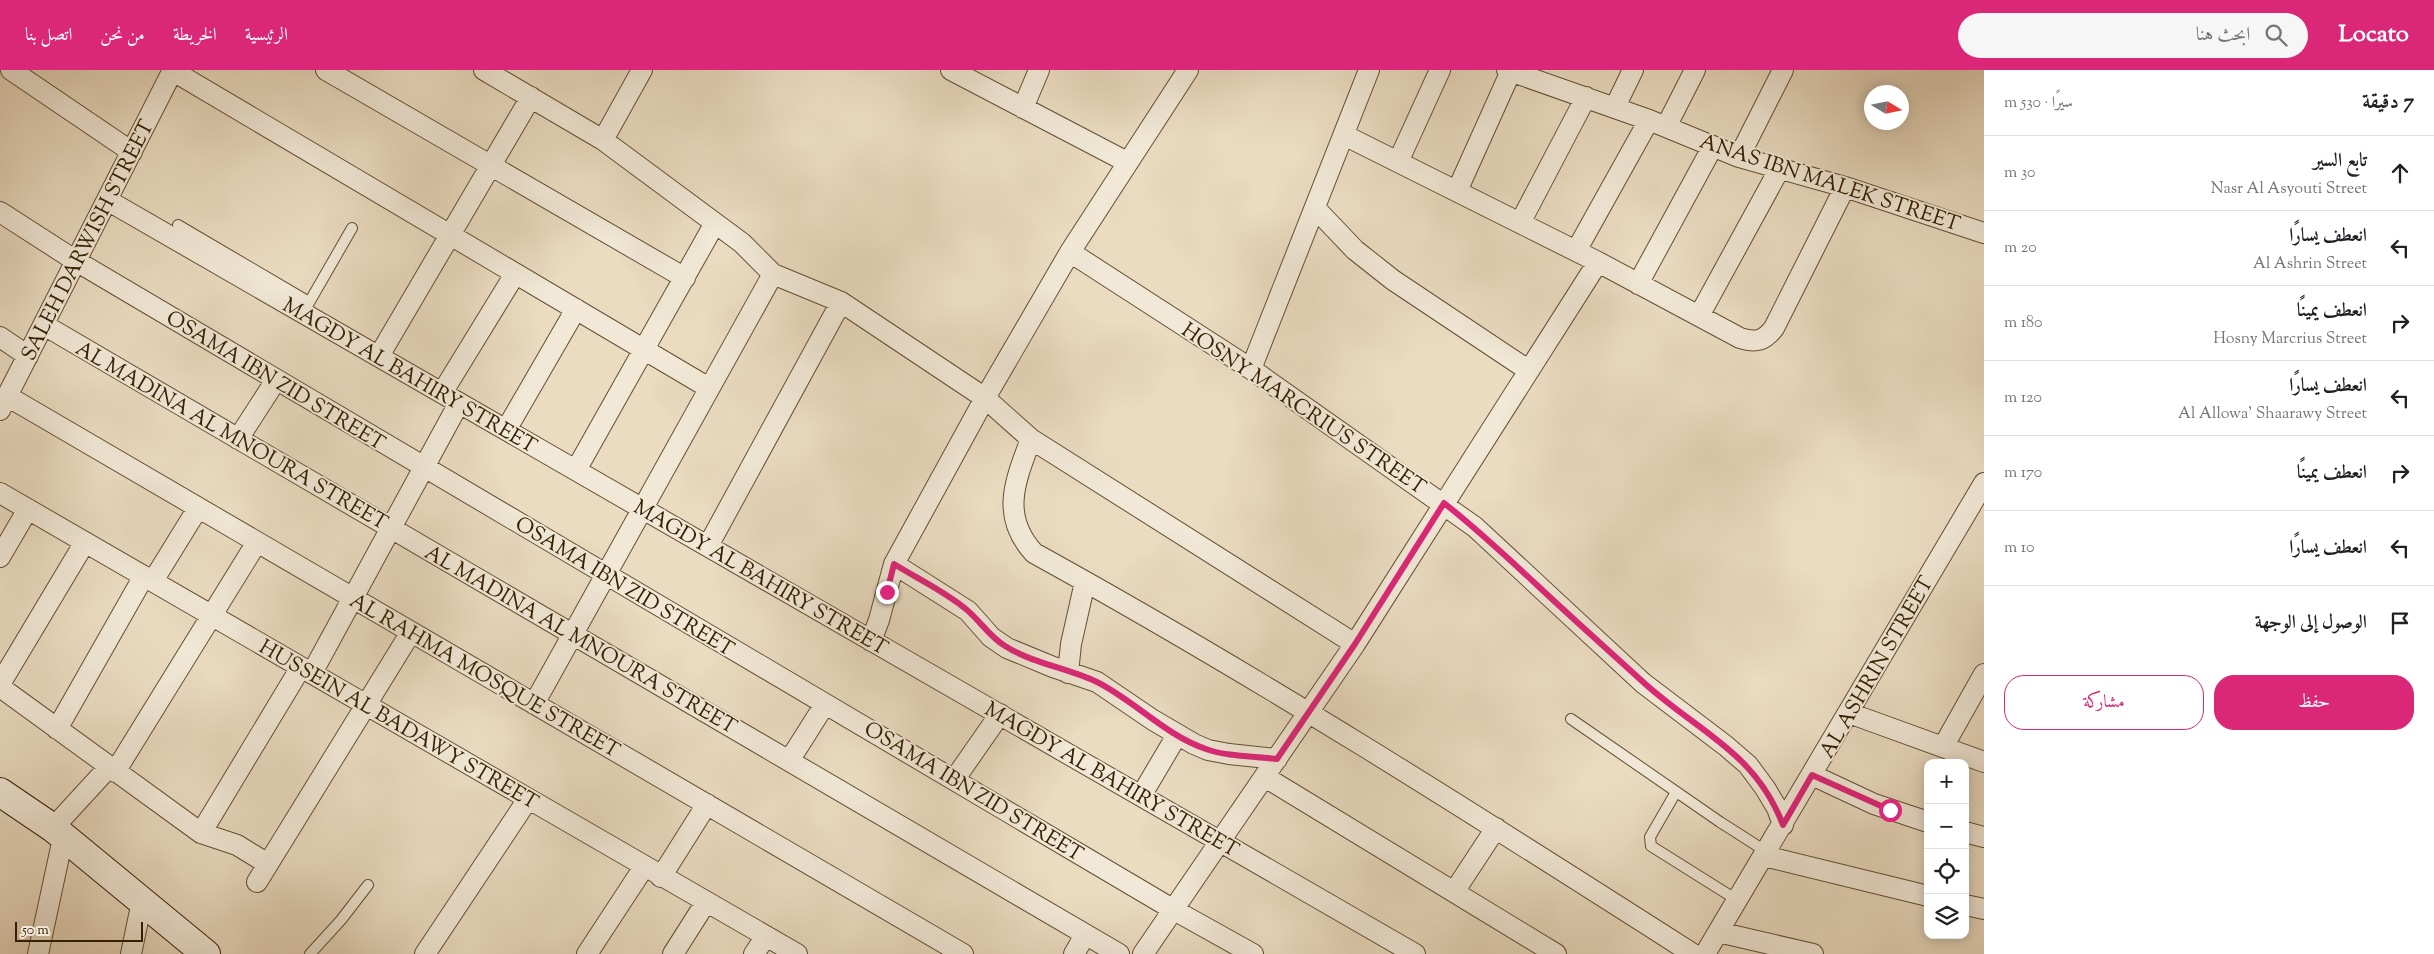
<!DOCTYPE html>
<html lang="ar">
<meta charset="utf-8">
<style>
:root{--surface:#fff;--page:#f6f6f6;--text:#202124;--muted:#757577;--line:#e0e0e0;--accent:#db2777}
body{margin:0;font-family:"Sorts Mill Goudy",Amiri,serif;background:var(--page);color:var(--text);direction:rtl}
.controls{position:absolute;right:15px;bottom:15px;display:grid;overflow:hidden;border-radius:10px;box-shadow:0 2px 12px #0003}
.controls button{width:45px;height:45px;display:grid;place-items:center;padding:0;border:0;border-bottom:1px solid var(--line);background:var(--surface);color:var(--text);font:25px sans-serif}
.compass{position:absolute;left:1864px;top:15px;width:45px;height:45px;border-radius:50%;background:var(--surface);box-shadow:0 2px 12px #0003;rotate:100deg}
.scale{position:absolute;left:15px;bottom:12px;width:128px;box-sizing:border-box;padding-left:5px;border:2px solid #362000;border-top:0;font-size:14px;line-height:18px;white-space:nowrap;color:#362000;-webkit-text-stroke:4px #f1e8d7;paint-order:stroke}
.stop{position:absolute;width:15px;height:15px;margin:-11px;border:4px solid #db2777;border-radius:50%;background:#fff}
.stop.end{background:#db2777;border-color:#fff;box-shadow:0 1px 5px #0008}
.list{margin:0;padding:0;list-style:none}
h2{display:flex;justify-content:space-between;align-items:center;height:65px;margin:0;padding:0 20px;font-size:21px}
h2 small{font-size:16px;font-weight:400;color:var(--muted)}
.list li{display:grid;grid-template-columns:32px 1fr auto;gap:15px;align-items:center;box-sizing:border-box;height:75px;padding:0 20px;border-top:1px solid var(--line)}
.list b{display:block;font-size:19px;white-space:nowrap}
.list p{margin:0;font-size:16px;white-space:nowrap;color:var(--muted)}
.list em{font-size:16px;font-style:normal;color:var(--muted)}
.actions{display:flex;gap:10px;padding:15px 20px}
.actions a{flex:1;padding:11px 0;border:1px solid var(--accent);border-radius:20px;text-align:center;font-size:18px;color:var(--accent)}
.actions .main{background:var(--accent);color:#fff}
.icon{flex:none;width:28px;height:28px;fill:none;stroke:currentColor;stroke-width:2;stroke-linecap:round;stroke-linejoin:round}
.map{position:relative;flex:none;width:1984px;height:884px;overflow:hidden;direction:ltr}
header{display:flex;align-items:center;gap:30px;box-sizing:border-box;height:70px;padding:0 25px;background:var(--accent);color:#fff}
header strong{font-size:24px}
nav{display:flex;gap:28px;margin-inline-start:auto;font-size:18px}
.search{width:350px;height:45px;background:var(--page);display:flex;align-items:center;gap:12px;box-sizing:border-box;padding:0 18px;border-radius:28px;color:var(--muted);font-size:19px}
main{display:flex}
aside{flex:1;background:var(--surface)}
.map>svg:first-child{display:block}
</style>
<header>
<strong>Locato</strong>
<div class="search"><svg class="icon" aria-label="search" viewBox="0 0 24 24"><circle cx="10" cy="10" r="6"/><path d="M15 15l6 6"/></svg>ابحث هنا</div>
<nav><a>الرئيسية</a><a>الخريطة</a><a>من نحن</a><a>اتصل بنا</a></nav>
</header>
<main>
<aside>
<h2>7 دقيقة<small>سيرًا · 530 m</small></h2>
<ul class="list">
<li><svg class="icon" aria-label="ahead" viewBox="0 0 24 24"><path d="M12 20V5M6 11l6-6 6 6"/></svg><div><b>تابع السير</b><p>Nasr Al Asyouti Street</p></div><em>30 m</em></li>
<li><svg class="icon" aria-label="left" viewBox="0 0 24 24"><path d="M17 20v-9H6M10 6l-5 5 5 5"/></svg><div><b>انعطف يسارًا</b><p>Al Ashrin Street</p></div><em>20 m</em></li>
<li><svg class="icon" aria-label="right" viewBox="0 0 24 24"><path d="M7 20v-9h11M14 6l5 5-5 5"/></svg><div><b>انعطف يمينًا</b><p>Hosny Marcrius Street</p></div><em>180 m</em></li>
<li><svg class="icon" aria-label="left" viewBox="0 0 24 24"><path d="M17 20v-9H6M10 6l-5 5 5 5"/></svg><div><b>انعطف يسارًا</b><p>Al Allowa' Shaarawy Street</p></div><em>120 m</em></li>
<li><svg class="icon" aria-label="right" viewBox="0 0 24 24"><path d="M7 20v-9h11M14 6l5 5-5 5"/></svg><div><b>انعطف يمينًا</b></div><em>170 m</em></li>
<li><svg class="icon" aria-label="left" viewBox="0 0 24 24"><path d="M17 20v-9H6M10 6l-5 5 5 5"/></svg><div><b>انعطف يسارًا</b></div><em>10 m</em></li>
<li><svg class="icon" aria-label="arrive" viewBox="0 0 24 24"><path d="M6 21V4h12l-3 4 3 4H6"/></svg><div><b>الوصول إلى الوجهة</b></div></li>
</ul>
<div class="actions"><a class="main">حفظ</a><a>مشاركة</a></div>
</aside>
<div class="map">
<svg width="1984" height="884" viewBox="0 0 1984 884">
<rect width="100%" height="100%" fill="#eadbc1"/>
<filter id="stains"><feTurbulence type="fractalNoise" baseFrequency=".004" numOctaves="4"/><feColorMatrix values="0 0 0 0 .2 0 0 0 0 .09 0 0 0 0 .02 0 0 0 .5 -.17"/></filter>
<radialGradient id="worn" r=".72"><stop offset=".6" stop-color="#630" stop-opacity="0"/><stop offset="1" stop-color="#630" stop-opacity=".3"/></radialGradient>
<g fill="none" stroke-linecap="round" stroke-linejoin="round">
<g stroke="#634f30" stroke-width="12">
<path id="lane" d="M 178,155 L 309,232
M 306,238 L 352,158
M 1571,649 L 1720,752 L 1767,782
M 1676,722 L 1650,767 L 1651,776 L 1737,830
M 310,884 L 341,850 L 368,815"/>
</g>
<g stroke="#634f30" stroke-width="22">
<path id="street" d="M 11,0 L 132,82
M 326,0 L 685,208
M 484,0 L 603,70 L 742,173 L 773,204 L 841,232 L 985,328 L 1031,369 L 1355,574
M 951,0 L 1127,92
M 1507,0 L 1649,50 L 1739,87 L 1845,117 L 1984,163
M 173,1 L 709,318
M 1615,37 L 1633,0
M 1023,38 L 1039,0
M 1666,57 L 1695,0
M 1344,65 L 1598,192 L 1740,268 C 1756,273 1764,271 1774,258 L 1845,117
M 603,70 L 642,0
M 1739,87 L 1783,0
M 1398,92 L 1440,0
M 1457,121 L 1511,1
M 107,130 L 1415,884
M 1315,138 L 1355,180 L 1393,210 L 1528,300
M 0,142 L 76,191 L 1174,840 L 1253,884
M 1520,153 L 1586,27
M 1576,181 L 1649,50
M 1070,182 L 1251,299 L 1475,457 L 1643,613 L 1726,676 L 1748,695 L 1765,718 L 1777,738 L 1783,755
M 1638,214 L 1713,76
M 1699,246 L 1780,98
M 44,255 L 1119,884
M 0,267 L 28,286
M 379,286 L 531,27
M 1251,299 L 1369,0
M 442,323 L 515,204
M 7,326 L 963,884
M 0,340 L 173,0
M 506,360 L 576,239
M 238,369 L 276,310
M 1031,369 C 1015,411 1000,446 1034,483 C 1259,607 1477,746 1693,884
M 576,400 L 715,153
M 0,423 L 797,884
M 708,476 L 841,232
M 0,487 L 28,439
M 894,494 L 968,541 L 991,567 L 1007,578 L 1053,597 L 1097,612 L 1153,650 L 1194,674 L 1208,680 L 1229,684 L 1277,689
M 153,511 L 198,438
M 871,571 L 879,550 L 894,494 L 985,328 L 1070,182 L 1188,0
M 312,603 L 459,333
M 1068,603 L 1071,574 L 1085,512
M 0,614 L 85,472
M 0,617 L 201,763 L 237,775 L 268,794
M 534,634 L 773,204
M 1849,643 L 1984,692
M 57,659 L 144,506
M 1943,677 L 1984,604
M 789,691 L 825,634
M 115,702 L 257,472
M 1812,705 L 1874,734 L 1928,752
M 1265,707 L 1556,884
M 954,710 L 1000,644
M 1141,726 L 1177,665
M 53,758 L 109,697
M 1965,762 L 1984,767
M 201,763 L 301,597
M 1764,786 L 1928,826
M 661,807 L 707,734
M 257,812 L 411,562
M 1454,822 L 1496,758
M 1965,835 L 1984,839
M 1718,862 L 1813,884
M 38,884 L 63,768
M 131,884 L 142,831
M 425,884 L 528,729
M 587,884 L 644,797
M 673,884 L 706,832
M 754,884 L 766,866
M 1074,884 L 1085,865
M 1143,884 L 1355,574 L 1598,192
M 1705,884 L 1984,413"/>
</g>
<g stroke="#362000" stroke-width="30">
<path id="secondary" d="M 0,722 L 53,758 L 206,884"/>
</g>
<use href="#lane" stroke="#f1e8d7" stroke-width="10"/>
<use href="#street" stroke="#f1e8d7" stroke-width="20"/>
<use href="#secondary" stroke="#f1e8d7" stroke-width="28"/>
</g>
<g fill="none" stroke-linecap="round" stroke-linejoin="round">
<path stroke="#db2777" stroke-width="6" d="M 887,522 L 894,494 C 918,509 946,522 967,540 C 981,552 990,567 1005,576 C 1034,594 1068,598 1097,612 C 1135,631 1165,665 1206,679 C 1228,687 1255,686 1277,689 L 1355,574 L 1444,433 C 1477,459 1507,487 1538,516 C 1572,548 1607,579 1642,611 C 1696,661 1755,681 1783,755 L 1812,705 L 1890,740"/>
</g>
<g text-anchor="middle" stroke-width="4" stroke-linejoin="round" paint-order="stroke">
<g font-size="21" fill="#362000" stroke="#f1e8d7">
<text transform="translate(1830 112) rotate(18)" y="7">ANAS IBN MALEK STREET</text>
<text transform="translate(87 170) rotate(-63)" y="7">SALEH DARWISH STREET</text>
<text transform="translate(410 305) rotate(30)" y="7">MAGDY AL BAHIRY STREET</text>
<text transform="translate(276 310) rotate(31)" y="7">OSAMA IBN ZID STREET</text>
<text transform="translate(1304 338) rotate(34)" y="7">HOSNY MARCRIUS STREET</text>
<text transform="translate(232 365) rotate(30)" y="7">AL MADINA AL MNOURA STREET</text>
<text transform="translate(761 507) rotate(30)" y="7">MAGDY AL BAHIRY STREET</text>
<text transform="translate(625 516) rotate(31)" y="7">OSAMA IBN ZID STREET</text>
<text transform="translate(581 569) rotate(30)" y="7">AL MADINA AL MNOURA STREET</text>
<text transform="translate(1876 597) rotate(-60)" y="7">AL ASHRIN STREET</text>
<text transform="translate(485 605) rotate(30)" y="7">AL RAHMA MOSQUE STREET</text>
<text transform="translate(399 654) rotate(30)" y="7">HUSSEIN AL BADAWY STREET</text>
<text transform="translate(1112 709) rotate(30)" y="7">MAGDY AL BAHIRY STREET</text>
<text transform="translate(974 721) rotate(31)" y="7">OSAMA IBN ZID STREET</text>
</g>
</g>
<rect width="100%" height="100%" filter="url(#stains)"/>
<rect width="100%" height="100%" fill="url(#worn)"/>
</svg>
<div class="controls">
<button>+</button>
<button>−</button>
<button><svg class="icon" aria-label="locate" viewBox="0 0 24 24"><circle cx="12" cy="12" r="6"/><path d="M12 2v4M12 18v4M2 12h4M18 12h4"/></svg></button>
<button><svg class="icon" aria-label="layers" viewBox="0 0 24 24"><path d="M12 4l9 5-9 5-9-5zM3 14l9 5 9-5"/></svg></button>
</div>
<svg class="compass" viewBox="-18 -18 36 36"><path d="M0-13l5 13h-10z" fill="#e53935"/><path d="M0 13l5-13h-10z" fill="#757577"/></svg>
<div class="scale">50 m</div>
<div class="stop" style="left:1890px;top:740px"></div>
<div class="stop end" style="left:887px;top:522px"></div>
</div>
</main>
